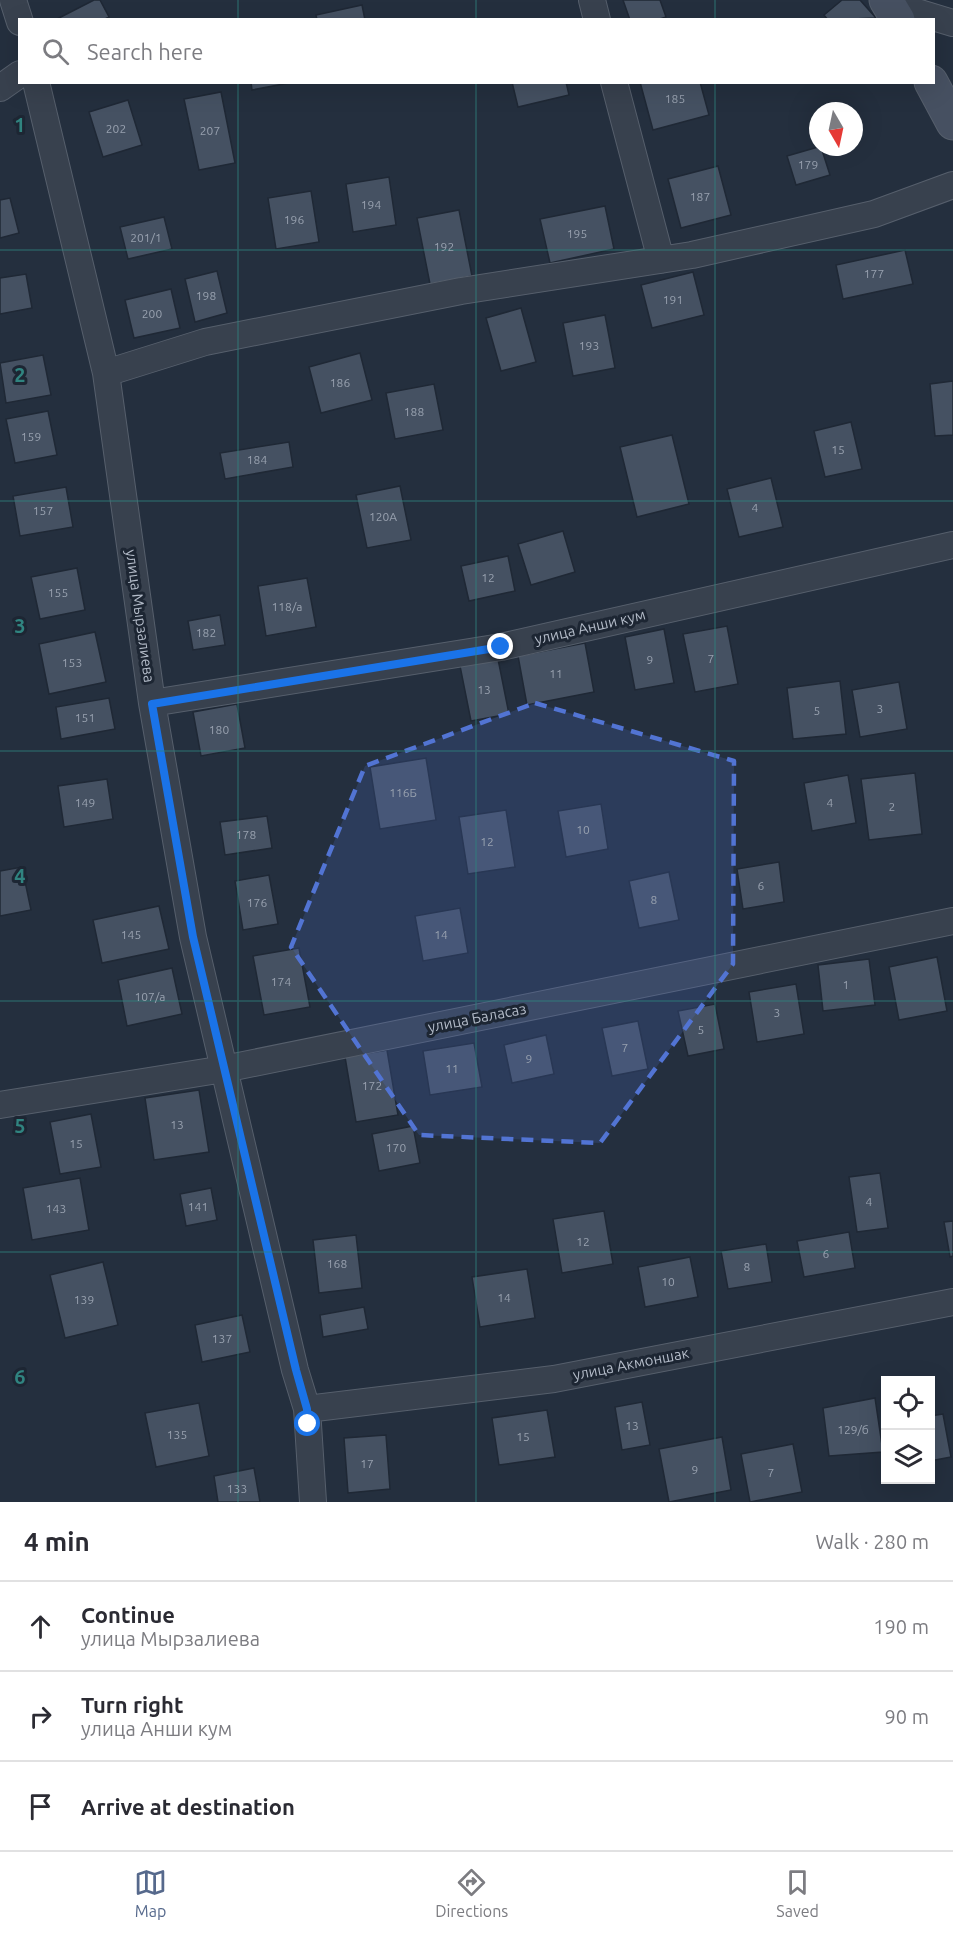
<!DOCTYPE html>
<meta charset="utf-8">
<style>
:root{--surface:#fff;--page:#f2f2f3;--text:#2b2b33;--muted:#7c7c81;--line:#e1e1e2;--accent:#56698c}
body{margin:0;font-family:Ubuntu,sans-serif;background:var(--page);color:var(--text)}
.controls{position:absolute;right:18px;bottom:18px;display:grid;overflow:hidden;border-radius:0px;box-shadow:0 6px 24px #0002}
.controls button{width:54px;height:54px;display:grid;place-items:center;padding:0;border:0;border-bottom:2px solid var(--line);background:var(--surface);color:var(--text);font:30px sans-serif}
.compass{position:absolute;left:809px;top:102px;width:54px;height:54px;border-radius:50%;background:var(--surface);box-shadow:0 6px 24px #0002;rotate:171deg}
.stop{position:absolute;width:18px;height:18px;margin:-14px;border:4px solid #1a73e8;border-radius:50%;background:#fff}
.stop.end{background:#1a73e8;border-color:#fff;box-shadow:0 2px 6px #0008}
.list{margin:0;padding:0;list-style:none}
h2{display:flex;justify-content:space-between;align-items:center;height:78px;margin:0;padding:0 24px;font-size:26px}
h2 small{font-size:20px;font-weight:400;color:var(--muted)}
.list li{display:grid;grid-template-columns:39px 1fr auto;gap:18px;align-items:center;box-sizing:border-box;height:90px;padding:0 24px;border-top:2px solid var(--line)}
.list b{display:block;font-size:22px;white-space:nowrap}
.list p{margin:0;font-size:20px;white-space:nowrap;color:var(--muted)}
.list em{font-size:20px;font-style:normal;color:var(--muted)}
.icon{flex:none;width:33px;height:33px;fill:none;stroke:currentColor;stroke-width:2;stroke-linecap:round;stroke-linejoin:round}
.map{position:relative;flex:none;width:953px;height:1502px;overflow:hidden}
.search{position:absolute;background:var(--surface);box-shadow:0 6px 24px #0002;left:18px;right:18px;top:18px;height:66px;display:flex;align-items:center;gap:15px;box-sizing:border-box;padding:0 21px;border-radius:0px;color:var(--muted);font-size:22px}
.sheet{height:348px;background:var(--surface)}
nav{display:flex;justify-content:space-around;align-items:center;box-sizing:border-box;height:84px;border-top:2px solid var(--line);background:var(--surface);font-size:16px;color:var(--muted)}
nav a{display:grid;justify-items:center;gap:3px}
nav .on{color:var(--accent)}
.map>svg:first-child{display:block}
</style>
<div class="map">
<svg width="953" height="1502" viewBox="0 0 953 1502">
<rect width="100%" height="100%" fill="#242f3e"/>
<path fill="#455162" stroke="#1f2835" stroke-width="1.5" d="M 94,0 L 100,0 L 109,17 L 103,20 L 55,20 Z
M 623,0 L 660,0 L 666,17 L 657,20 L 630,20 Z
M 842,0 L 860,0 L 876,18 L 828,20 L 824,15 Z
M 362,5 L 365,20 L 317,20 L 316,15 Z
M 251,82 L 294,82 L 252,90 Z
M 512,82 L 566,82 L 569,95 L 518,107 Z
M 640,82 L 700,82 L 709,115 L 653,130 Z
M 221,92 L 235,163 L 199,170 L 184,99 Z
M 128,100 L 142,145 L 103,157 L 89,112 Z
M 818,147 L 821,147 L 830,175 L 796,185 L 787,156 Z
M 718,166 L 731,215 L 681,228 L 668,179 Z
M 389,177 L 396,225 L 353,232 L 346,184 Z
M 311,191 L 319,242 L 276,249 L 268,198 Z
M 10,198 L 19,233 L 0,238 L 0,200 Z
M 605,206 L 614,249 L 550,263 L 540,219 Z
M 459,210 L 472,276 L 430,284 L 417,218 Z
M 164,217 L 172,249 L 128,259 L 120,227 Z
M 905,250 L 913,284 L 843,299 L 836,265 Z
M 217,271 L 227,313 L 195,322 L 185,279 Z
M 693,272 L 704,315 L 652,328 L 641,285 Z
M 26,274 L 32,308 L 0,314 L 0,278 Z
M 171,289 L 180,328 L 134,338 L 125,300 Z
M 521,308 L 536,362 L 501,371 L 486,318 Z
M 605,315 L 615,368 L 573,376 L 563,323 Z
M 360,353 L 372,400 L 321,413 L 309,367 Z
M 43,355 L 51,395 L 6,403 L 0,363 Z
M 953,381 L 953,435 L 935,436 L 930,384 Z
M 434,384 L 443,430 L 395,439 L 386,393 Z
M 48,411 L 57,455 L 15,463 L 6,419 Z
M 851,422 L 862,469 L 825,477 L 814,431 Z
M 672,435 L 689,504 L 637,517 L 620,447 Z
M 289,442 L 293,467 L 225,479 L 220,453 Z
M 771,478 L 783,527 L 739,537 L 727,489 Z
M 400,486 L 411,540 L 367,548 L 356,495 Z
M 66,487 L 73,527 L 20,536 L 13,496 Z
M 563,531 L 575,572 L 531,585 L 518,544 Z
M 508,556 L 515,591 L 469,601 L 461,566 Z
M 77,568 L 85,610 L 40,619 L 31,577 Z
M 307,578 L 316,627 L 266,636 L 258,586 Z
M 220,615 L 225,645 L 193,650 L 188,621 Z
M 727,626 L 738,684 L 695,692 L 683,634 Z
M 664,629 L 674,683 L 635,690 L 625,637 Z
M 95,632 L 106,682 L 49,694 L 39,644 Z
M 585,643 L 594,692 L 527,705 L 518,656 Z
M 498,659 L 509,714 L 471,721 L 460,666 Z
M 840,681 L 846,734 L 793,739 L 787,688 Z
M 899,682 L 907,729 L 860,737 L 852,690 Z
M 109,698 L 115,729 L 61,739 L 56,707 Z
M 237,704 L 245,748 L 201,756 L 193,712 Z
M 426,758 L 436,820 L 380,829 L 370,767 Z
M 915,773 L 922,834 L 869,840 L 861,779 Z
M 848,775 L 856,823 L 812,831 L 804,783 Z
M 107,779 L 113,819 L 64,827 L 58,786 Z
M 601,804 L 608,849 L 566,857 L 558,811 Z
M 506,810 L 515,867 L 468,874 L 459,817 Z
M 267,816 L 272,848 L 225,855 L 220,822 Z
M 779,862 L 784,902 L 743,909 L 737,869 Z
M 22,867 L 31,910 L 0,916 L 0,871 Z
M 669,872 L 679,920 L 639,928 L 629,881 Z
M 269,875 L 278,924 L 243,930 L 235,881 Z
M 159,906 L 169,949 L 102,963 L 93,920 Z
M 460,908 L 468,953 L 423,961 L 415,916 Z
M 299,948 L 310,1007 L 264,1015 L 253,956 Z
M 937,957 L 947,1011 L 899,1020 L 889,967 Z
M 869,959 L 875,1005 L 823,1011 L 818,965 Z
M 172,968 L 182,1014 L 127,1026 L 118,980 Z
M 796,984 L 804,1034 L 757,1042 L 749,992 Z
M 715,1004 L 724,1049 L 688,1056 L 678,1011 Z
M 638,1021 L 648,1069 L 612,1076 L 602,1028 Z
M 546,1035 L 554,1074 L 512,1083 L 504,1045 Z
M 474,1043 L 482,1087 L 430,1095 L 423,1051 Z
M 387,1050 L 398,1115 L 356,1122 L 345,1057 Z
M 199,1090 L 209,1152 L 154,1160 L 145,1098 Z
M 91,1114 L 101,1167 L 60,1174 L 50,1122 Z
M 413,1126 L 420,1163 L 379,1171 L 372,1134 Z
M 880,1173 L 888,1228 L 857,1232 L 849,1177 Z
M 80,1178 L 89,1230 L 32,1240 L 23,1188 Z
M 211,1188 L 217,1220 L 186,1226 L 180,1194 Z
M 604,1211 L 613,1264 L 562,1273 L 553,1219 Z
M 953,1221 L 953,1256 L 950,1257 L 944,1222 Z
M 849,1232 L 855,1268 L 804,1277 L 797,1241 Z
M 356,1235 L 362,1288 L 319,1293 L 313,1240 Z
M 766,1244 L 772,1282 L 728,1289 L 721,1251 Z
M 690,1257 L 698,1297 L 645,1307 L 638,1267 Z
M 103,1262 L 118,1325 L 65,1338 L 50,1275 Z
M 527,1269 L 535,1318 L 480,1327 L 472,1277 Z
M 364,1307 L 368,1329 L 323,1337 L 320,1315 Z
M 242,1315 L 250,1352 L 202,1362 L 195,1325 Z
M 875,1398 L 883,1452 L 829,1456 L 823,1408 Z
M 642,1402 L 650,1445 L 622,1450 L 615,1407 Z
M 199,1403 L 209,1456 L 156,1467 L 145,1413 Z
M 547,1410 L 555,1457 L 499,1465 L 492,1418 Z
M 943,1414 L 951,1457 L 930,1461 L 930,1416 Z
M 386,1435 L 390,1489 L 348,1493 L 344,1438 Z
M 722,1437 L 731,1490 L 669,1502 L 659,1449 Z
M 793,1444 L 802,1492 L 750,1502 L 741,1454 Z
M 254,1468 L 260,1502 L 218,1502 L 214,1476 Z"/>
<g fill="none" stroke-linecap="round" stroke-linejoin="round">
<g stroke="#565f6c" stroke-width="28">
<path id="street" d="M 13,0 L 20,22
M 592,0 L 597,20
M 890,4 L 953,23
M 36,82 L 106,373 L 152,703 L 193,937 L 295,1370 L 307,1409 L 313,1502
M 614,82 L 661,260
M 0,88 L 20,74
M 106,373 L 205,342 L 461,291 L 692,255 L 874,214 L 953,185
M 152,703 L 501,647 L 953,545
M 0,1105 L 224,1069 L 953,921
M 307,1409 L 554,1379 L 953,1302"/>
</g>
<g stroke="#565f6c" stroke-width="35">
<path id="secondary" d="M 886,0 L 898,20
M 931,82 L 953,123"/>
</g>
<use href="#street" stroke="#38414e" stroke-width="26"/>
<use href="#secondary" stroke="#465061" stroke-width="33"/>
</g>
<g fill="none" stroke-linecap="round" stroke-linejoin="round">
<path stroke="#1a73e8" stroke-width="8" d="M 308,1424 L 307,1409 L 296,1370 L 193,937 L 152,704 L 501,647"/>
</g>
<path fill="#5274d3" fill-opacity="0.2" stroke="#5274d3" stroke-width="4.5" stroke-dasharray="12 8" stroke-linejoin="round" d="M 535,703 L 734,761 L 733,964 L 600,1143 L 419,1135 L 291,947 L 365,766 Z"/>
<path fill="none" stroke="#308480" stroke-width="1.5" stroke-opacity="0.55" d="M 238,0 L 238,20M 476,0 L 476,20M 715,0 L 715,20M 238,82 L 238,1502M 476,82 L 476,1502M 715,82 L 715,1502M 0,250 L 953,250M 0,501 L 953,501M 0,751 L 953,751M 0,1001 L 953,1001M 0,1252 L 953,1252"/>
<g text-anchor="middle" stroke-width="6" stroke-linejoin="round" paint-order="stroke">
<g font-size="12" fill="#98a1af">
<text x="675" y="103">185</text>
<text x="116" y="133">202</text>
<text x="210" y="135">207</text>
<text x="808" y="169">179</text>
<text x="700" y="201">187</text>
<text x="371" y="209">194</text>
<text x="294" y="224">196</text>
<text x="577" y="238">195</text>
<text x="146" y="242">201/1</text>
<text x="444" y="251">192</text>
<text x="874" y="278">177</text>
<text x="206" y="300">198</text>
<text x="673" y="304">191</text>
<text x="152" y="318">200</text>
<text x="589" y="350">193</text>
<text x="340" y="387">186</text>
<text x="414" y="416">188</text>
<text x="31" y="441">159</text>
<text x="838" y="454">15</text>
<text x="257" y="464">184</text>
<text x="755" y="512">4</text>
<text x="43" y="515">157</text>
<text x="383" y="521">120А</text>
<text x="488" y="582">12</text>
<text x="58" y="597">155</text>
<text x="287" y="611">118/а</text>
<text x="206" y="637">182</text>
<text x="711" y="663">7</text>
<text x="650" y="664">9</text>
<text x="72" y="667">153</text>
<text x="556" y="678">11</text>
<text x="484" y="694">13</text>
<text x="880" y="713">3</text>
<text x="817" y="715">5</text>
<text x="85" y="722">151</text>
<text x="219" y="734">180</text>
<text x="403" y="797">116Б</text>
<text x="85" y="807">149</text>
<text x="830" y="807">4</text>
<text x="892" y="811">2</text>
<text x="583" y="834">10</text>
<text x="246" y="839">178</text>
<text x="487" y="846">12</text>
<text x="761" y="890">6</text>
<text x="654" y="904">8</text>
<text x="257" y="907">176</text>
<text x="131" y="939">145</text>
<text x="441" y="939">14</text>
<text x="281" y="986">174</text>
<text x="846" y="989">1</text>
<text x="150" y="1001">107/а</text>
<text x="777" y="1017">3</text>
<text x="701" y="1034">5</text>
<text x="625" y="1052">7</text>
<text x="529" y="1063">9</text>
<text x="452" y="1073">11</text>
<text x="372" y="1090">172</text>
<text x="177" y="1129">13</text>
<text x="76" y="1148">15</text>
<text x="396" y="1152">170</text>
<text x="869" y="1206">4</text>
<text x="198" y="1211">141</text>
<text x="56" y="1213">143</text>
<text x="583" y="1246">12</text>
<text x="826" y="1258">6</text>
<text x="337" y="1268">168</text>
<text x="747" y="1271">8</text>
<text x="668" y="1286">10</text>
<text x="504" y="1302">14</text>
<text x="84" y="1304">139</text>
<text x="222" y="1343">137</text>
<text x="632" y="1430">13</text>
<text x="853" y="1434">129/б</text>
<text x="177" y="1439">135</text>
<text x="523" y="1441">15</text>
<text x="367" y="1468">17</text>
<text x="695" y="1474">9</text>
<text x="771" y="1477">7</text>
<text x="237" y="1493">133</text>
</g>
<g font-size="15" fill="#b4bcc9" stroke="#1d2633">
<text transform="translate(140 616) rotate(82)" y="5">улица Мырзалиева</text>
<text transform="translate(590 627) rotate(-13)" y="5">улица Анши кум</text>
<text transform="translate(477 1018) rotate(-11)" y="5">улица Баласаз</text>
<text transform="translate(631 1364) rotate(-11)" y="5">улица Акмоншак</text>
</g>
</g>
<g font-size="20" text-anchor="middle" font-weight="bold" fill="#308480" stroke="#1d2633" stroke-width="6" stroke-linejoin="round" paint-order="stroke">
<text x="20" y="132">1</text>
<text x="20" y="382">2</text>
<text x="20" y="633">3</text>
<text x="20" y="883">4</text>
<text x="20" y="1133">5</text>
<text x="20" y="1384">6</text>
</g>
</svg>
<div class="controls">
<button><svg class="icon" aria-label="locate" viewBox="0 0 24 24"><circle cx="12" cy="12" r="6"/><path d="M12 2v4M12 18v4M2 12h4M18 12h4"/></svg></button>
<button><svg class="icon" aria-label="layers" viewBox="0 0 24 24"><path d="M12 4l9 5-9 5-9-5zM3 14l9 5 9-5"/></svg></button>
</div>
<svg class="compass" viewBox="-18 -18 36 36"><path d="M0-13l5 13h-10z" fill="#e53935"/><path d="M0 13l5-13h-10z" fill="#7c7c81"/></svg>
<div class="stop" style="left:308px;top:1424px"></div>
<div class="stop end" style="left:501px;top:647px"></div>
<div class="search"><svg class="icon" aria-label="search" viewBox="0 0 24 24"><circle cx="10" cy="10" r="6"/><path d="M15 15l6 6"/></svg>Search here</div>
</div>
<section class="sheet">
<h2>4 min<small>Walk · 280 m</small></h2>
<ul class="list">
<li><svg class="icon" aria-label="ahead" viewBox="0 0 24 24"><path d="M12 20V5M6 11l6-6 6 6"/></svg><div><b>Continue</b><p>улица Мырзалиева</p></div><em>190 m</em></li>
<li><svg class="icon" aria-label="right" viewBox="0 0 24 24"><path d="M7 20v-9h11M14 6l5 5-5 5"/></svg><div><b>Turn right</b><p>улица Анши кум</p></div><em>90 m</em></li>
<li><svg class="icon" aria-label="arrive" viewBox="0 0 24 24"><path d="M6 21V4h12l-3 4 3 4H6"/></svg><div><b>Arrive at destination</b></div></li>
</ul>
</section>
<nav>
<a class="on"><svg class="icon" aria-label="map" viewBox="0 0 24 24"><path d="M3 6l6-2 6 2 6-2v14l-6 2-6-2-6 2zM9 4v14M15 6v14"/></svg>Map</a>
<a><svg class="icon" aria-label="directions" viewBox="0 0 24 24"><path d="M12 3l9 9-9 9-9-9zM9 14v-3h6M13 9l2 2-2 2"/></svg>Directions</a>
<a><svg class="icon" aria-label="saved" viewBox="0 0 24 24"><path d="M7 4h10v16l-5-4-5 4z"/></svg>Saved</a>
</nav>
